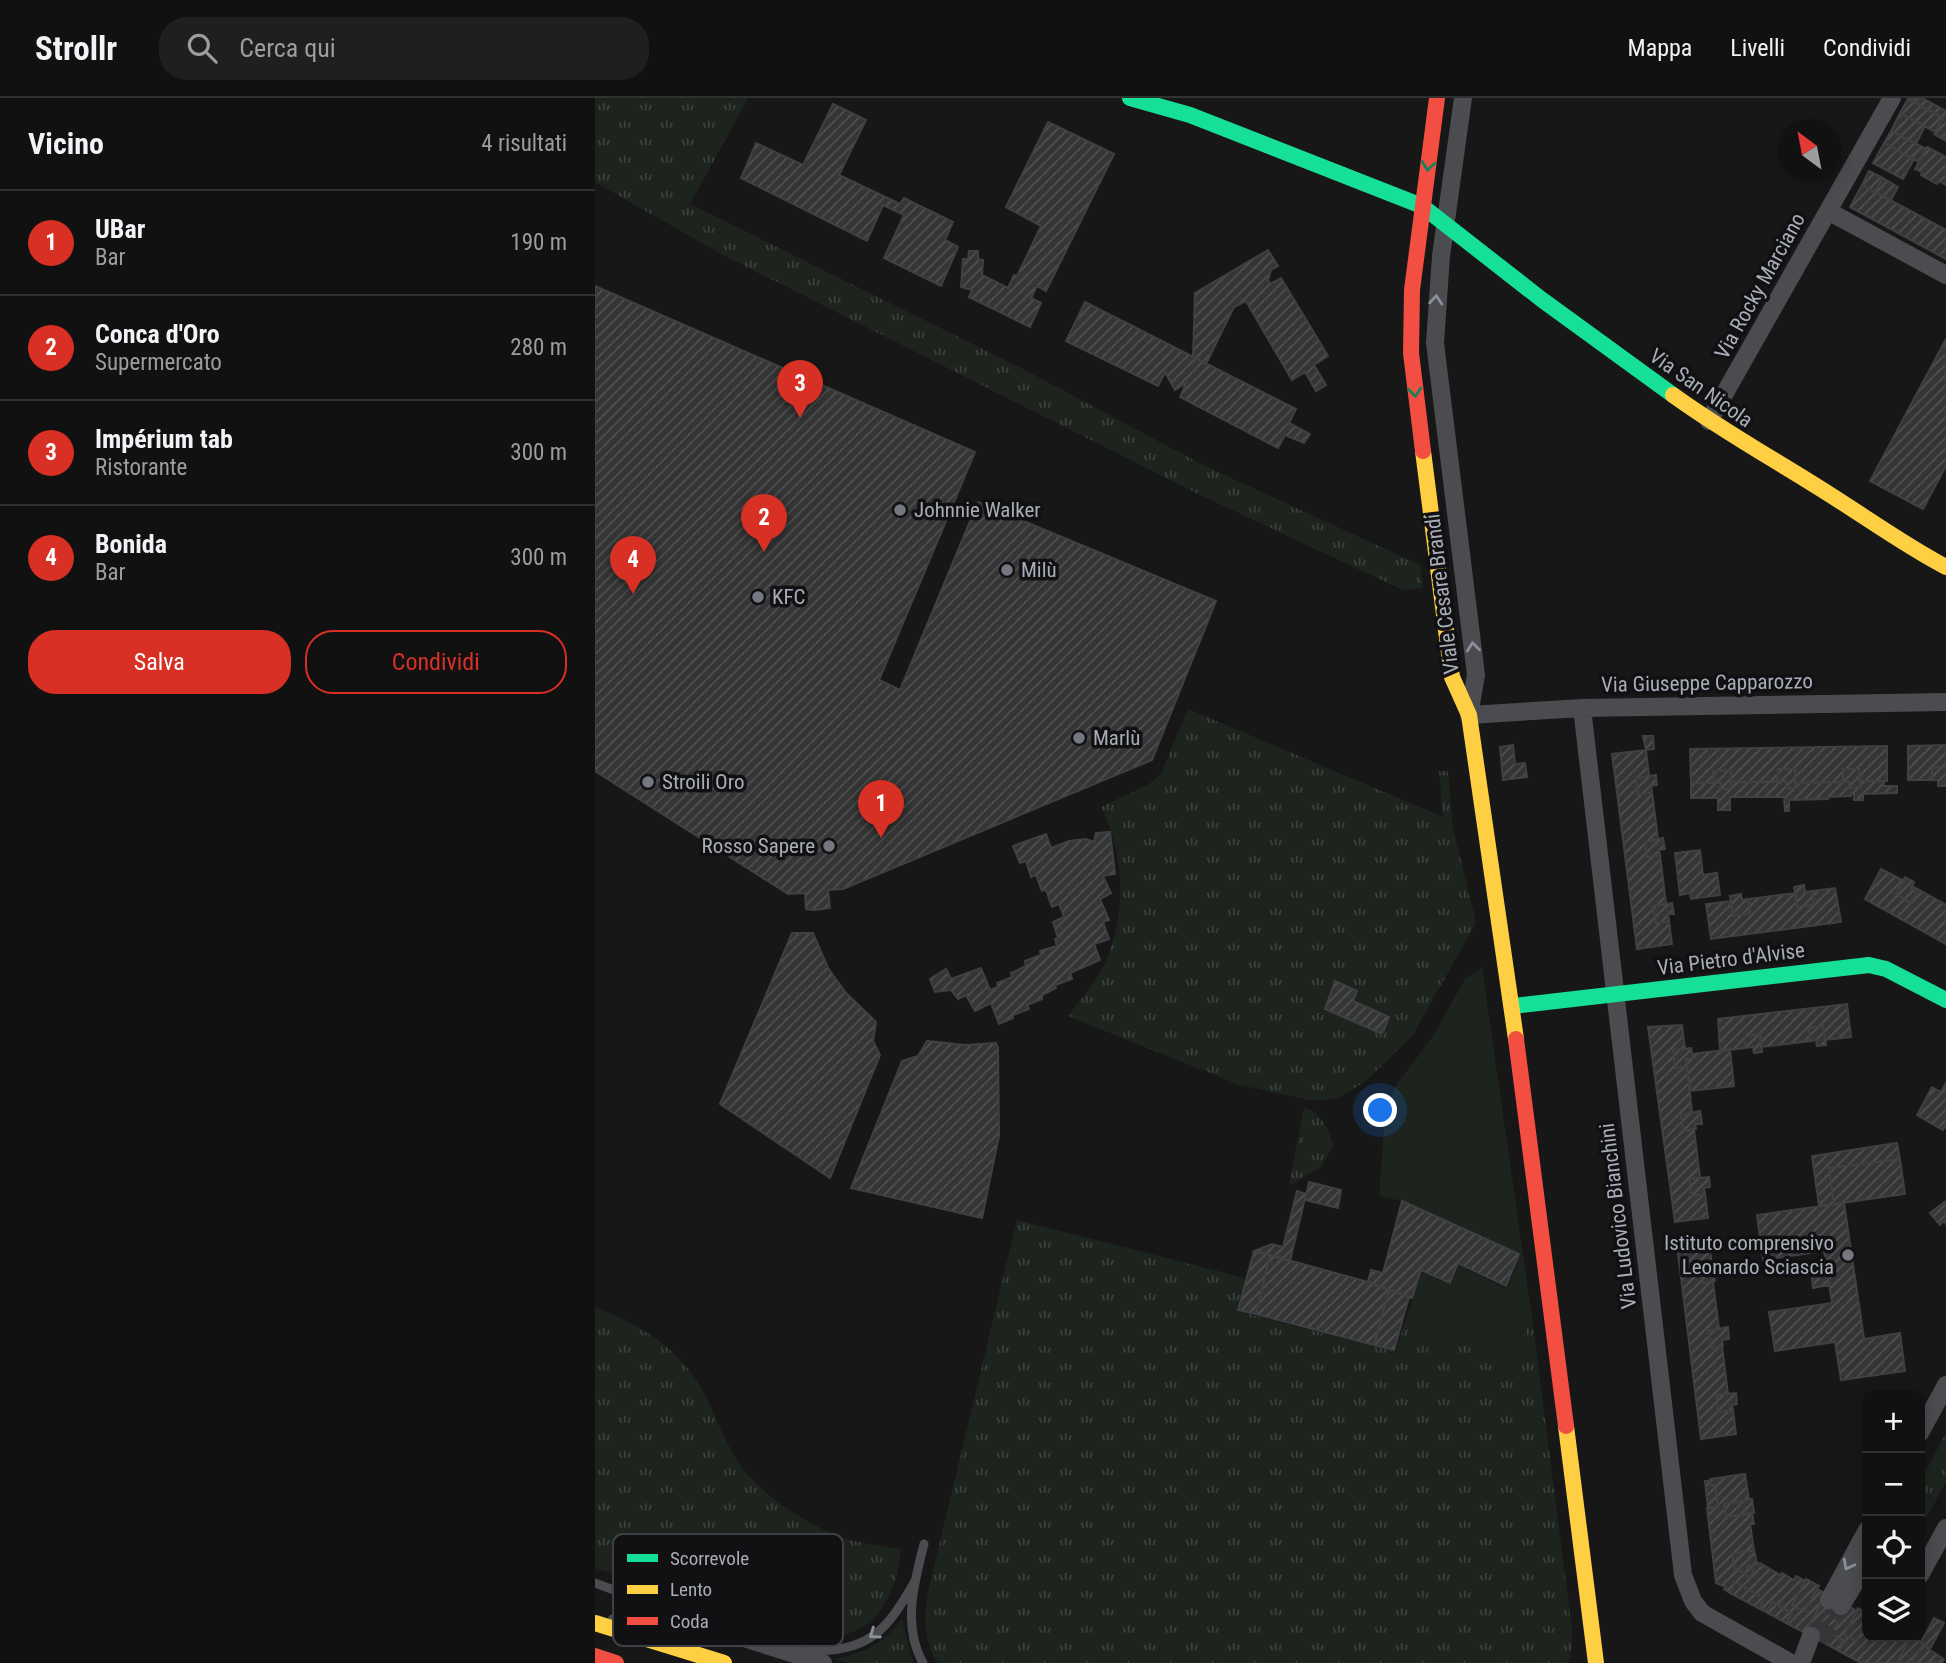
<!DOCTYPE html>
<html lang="it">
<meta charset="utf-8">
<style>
:root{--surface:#111;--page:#1e1f1f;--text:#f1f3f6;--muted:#9c9d9f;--line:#303131;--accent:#d93025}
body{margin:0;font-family:"Roboto Condensed",sans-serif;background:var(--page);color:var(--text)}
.controls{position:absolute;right:21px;bottom:21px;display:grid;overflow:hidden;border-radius:14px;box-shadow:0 4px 18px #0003}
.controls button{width:63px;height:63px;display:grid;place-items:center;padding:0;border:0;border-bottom:2px solid var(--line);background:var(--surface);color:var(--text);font:35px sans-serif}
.compass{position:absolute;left:1183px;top:21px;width:63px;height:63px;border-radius:50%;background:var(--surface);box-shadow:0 4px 18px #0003;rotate:328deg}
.you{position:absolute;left:786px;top:1013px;width:24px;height:24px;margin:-18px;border:5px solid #fff;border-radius:50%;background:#1a73e8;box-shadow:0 0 0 10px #1a73e833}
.badge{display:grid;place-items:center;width:46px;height:46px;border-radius:50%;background:var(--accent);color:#fff;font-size:23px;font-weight:700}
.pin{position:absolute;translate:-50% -58px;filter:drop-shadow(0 2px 4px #0008)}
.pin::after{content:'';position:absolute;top:37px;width:24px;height:21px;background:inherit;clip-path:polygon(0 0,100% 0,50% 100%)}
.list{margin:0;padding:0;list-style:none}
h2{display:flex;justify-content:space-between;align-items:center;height:91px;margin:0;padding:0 28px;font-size:30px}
h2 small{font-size:23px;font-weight:400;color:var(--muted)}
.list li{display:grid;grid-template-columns:46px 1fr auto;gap:21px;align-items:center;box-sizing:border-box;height:105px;padding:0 28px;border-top:2px solid var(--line)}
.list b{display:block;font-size:26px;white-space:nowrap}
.list p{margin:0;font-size:23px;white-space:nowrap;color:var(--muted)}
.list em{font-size:23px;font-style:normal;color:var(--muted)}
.actions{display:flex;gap:14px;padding:21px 28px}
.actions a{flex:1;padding:16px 0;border:2px solid var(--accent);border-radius:28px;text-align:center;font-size:24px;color:var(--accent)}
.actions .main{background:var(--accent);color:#fff}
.icon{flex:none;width:38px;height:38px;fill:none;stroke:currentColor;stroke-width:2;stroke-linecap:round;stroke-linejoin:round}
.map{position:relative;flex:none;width:1351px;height:1565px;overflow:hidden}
header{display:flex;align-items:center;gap:42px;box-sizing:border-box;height:98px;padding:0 35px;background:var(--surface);border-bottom:2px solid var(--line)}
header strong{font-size:33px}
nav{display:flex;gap:38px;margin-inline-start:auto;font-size:24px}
.search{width:490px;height:63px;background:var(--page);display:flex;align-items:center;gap:18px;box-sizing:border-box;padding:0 24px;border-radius:28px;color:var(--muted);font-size:26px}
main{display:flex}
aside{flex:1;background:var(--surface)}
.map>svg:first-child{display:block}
</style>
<header>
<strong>Strollr</strong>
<div class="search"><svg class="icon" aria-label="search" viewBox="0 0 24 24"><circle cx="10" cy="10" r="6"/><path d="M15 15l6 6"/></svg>Cerca qui</div>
<nav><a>Mappa</a><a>Livelli</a><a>Condividi</a></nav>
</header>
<main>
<aside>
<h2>Vicino<small>4 risultati</small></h2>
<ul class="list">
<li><span class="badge">1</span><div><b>UBar</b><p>Bar</p></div><em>190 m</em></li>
<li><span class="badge">2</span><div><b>Conca d'Oro</b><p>Supermercato</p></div><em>280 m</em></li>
<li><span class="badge">3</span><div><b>Impérium tab</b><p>Ristorante</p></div><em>300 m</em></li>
<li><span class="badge">4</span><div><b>Bonida</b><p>Bar</p></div><em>300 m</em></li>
</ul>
<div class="actions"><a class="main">Salva</a><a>Condividi</a></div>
</aside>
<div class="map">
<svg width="1351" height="1565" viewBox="0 0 1351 1565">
<defs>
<pattern id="grass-tufts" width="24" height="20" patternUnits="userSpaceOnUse" patternTransform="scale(1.75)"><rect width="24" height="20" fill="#1d241e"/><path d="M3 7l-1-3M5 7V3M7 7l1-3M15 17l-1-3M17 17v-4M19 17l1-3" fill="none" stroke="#3b413d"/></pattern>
<pattern id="building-hatch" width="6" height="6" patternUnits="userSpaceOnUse" patternTransform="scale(1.75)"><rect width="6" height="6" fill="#353536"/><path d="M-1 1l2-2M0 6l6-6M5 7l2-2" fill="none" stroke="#4f5051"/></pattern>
</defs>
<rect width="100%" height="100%" fill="#171717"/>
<path fill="url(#grass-tufts)" d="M 0,0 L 153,0 L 95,106 L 428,271 L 610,368 L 825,467 L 828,490 L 808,492 L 601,395 L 128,157 L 0,84 Z
M 593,611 L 848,719 L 844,673 L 853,673 L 858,730 L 881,825 L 817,938 L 771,983 L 742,1001 L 715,1002 L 645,987 L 473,918 C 487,900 503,881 512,860 C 532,812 529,755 506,709 L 553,687 L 566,676 Z
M 709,1009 C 727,1016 733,1029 738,1047 L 727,1068 L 694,1088 Z
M 422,1122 L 650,1180 L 642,1213 L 801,1254 L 808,1230 L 918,1261 L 937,1219 L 977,1532 L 977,1551 L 973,1565 L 343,1565 C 328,1541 329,1521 333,1494 Z
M 0,1209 C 44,1226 85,1250 108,1293 C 123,1322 132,1353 154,1378 C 177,1404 224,1434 258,1443 C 274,1446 290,1449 306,1451 C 302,1501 276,1545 220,1538 L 0,1470 Z
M 1351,1335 L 1351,1384 L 1325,1431 L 1325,1383 Z
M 307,1521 L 318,1565 L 253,1565 L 240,1561 C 267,1556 290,1545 307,1521 Z"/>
<path fill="#1d241e" d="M 887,869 L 937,1219 L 918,1261 L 808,1230 L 827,1174 L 856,1187 L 864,1167 L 912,1191 L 925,1157 L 807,1103 L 784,1098 L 789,1031 L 799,990 L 838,938 L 870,881 Z"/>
<path fill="url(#building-hatch)" stroke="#3f4043" stroke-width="2" d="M 1313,0 L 1327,0 L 1351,13 L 1351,43 L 1339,36 L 1348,20 Z
M 1313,1 L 1348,20 L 1340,34 L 1305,15 Z
M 238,6 L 271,22 L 244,77 L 305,106 L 309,100 L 358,124 L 350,142 L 363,149 L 346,188 L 289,160 L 309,117 L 288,107 L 272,143 L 146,80 L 161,45 L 208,67 Z
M 1305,15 L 1330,28 L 1321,46 L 1296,33 Z
M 453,24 L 519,56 L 451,193 L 442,188 L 436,200 L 446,205 L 435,229 L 374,199 L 377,192 L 366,189 L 368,161 L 373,161 L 374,153 L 383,153 L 383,161 L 388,162 L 387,177 L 413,190 L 419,177 L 422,178 L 446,128 L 411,109 Z
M 1296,33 L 1331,51 L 1324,64 L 1289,45 Z
M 1289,45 L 1319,61 L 1308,81 L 1278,65 Z
M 1332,49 L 1351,59 L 1351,87 L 1344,83 L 1342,86 L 1326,77 L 1327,74 L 1320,71 Z
M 1274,73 L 1288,80 L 1280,94 L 1267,87 Z
M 1288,80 L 1303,89 L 1296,102 L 1280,94 Z
M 1267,87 L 1351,132 L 1351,161 L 1255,109 Z
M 673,152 L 683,168 L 676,172 L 673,182 L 675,186 L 686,180 L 733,258 L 719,267 L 731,287 L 721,293 L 710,274 L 697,282 L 651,203 L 639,209 L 611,266 L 598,259 L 600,195 Z
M 0,188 L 380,354 L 284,582 L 305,592 L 383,404 L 621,503 L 557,662 L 248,791 L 233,792 L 235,810 L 219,812 L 211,811 L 210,795 L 193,796 L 0,673 Z
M 490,204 L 701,311 L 694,325 L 715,336 L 709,345 L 690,337 L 683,350 L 585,299 L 591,285 L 580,292 L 570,274 L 563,288 L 471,243 Z
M 1351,241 L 1351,368 L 1328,411 L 1275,383 Z
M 1048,638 L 1058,638 L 1059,651 L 1051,652 Z
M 918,647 L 920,666 L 930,665 L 932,679 L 908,682 L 905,649 Z
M 1351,647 L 1351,669 L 1337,670 L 1337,682 L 1313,682 L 1313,648 Z
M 1292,648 L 1292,683 L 1265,683 L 1264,671 L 1248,671 L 1248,684 L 1200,685 L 1200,671 L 1183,671 L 1182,684 L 1136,684 L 1136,672 L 1118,673 L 1119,685 L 1096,685 L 1095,651 Z
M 1051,652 L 1054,678 L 1041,680 L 1043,697 L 1057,694 L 1063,741 L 1050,744 L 1052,759 L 1065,757 L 1071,806 L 1058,808 L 1061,825 L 1074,823 L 1077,846 L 1042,851 L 1017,656 Z
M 1351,669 L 1351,688 L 1343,688 L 1343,682 L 1337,682 L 1337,670 Z
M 1183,671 L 1200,671 L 1200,690 L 1191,690 L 1191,683 L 1182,684 Z
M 1248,671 L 1264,671 L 1265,689 L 1254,690 L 1254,684 L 1248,684 Z
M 1136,672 L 1136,691 L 1125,691 L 1126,685 L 1119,685 L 1118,673 Z
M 1061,677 L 1062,687 L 1056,688 L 1057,694 L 1043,697 L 1041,680 Z
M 1191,683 L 1191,690 L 1200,690 L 1200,685 L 1254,684 L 1254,690 L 1265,689 L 1265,683 L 1289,683 L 1289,688 L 1302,688 L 1302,695 L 1268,696 L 1268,702 L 1259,702 L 1259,696 L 1256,696 L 1256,698 L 1233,699 L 1233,701 L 1194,702 L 1194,713 L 1190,713 L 1189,699 L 1135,699 L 1135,712 L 1123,712 L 1123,700 L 1096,700 L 1096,685 L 1126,685 L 1125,691 L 1136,691 L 1136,684 Z
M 515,734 L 520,776 L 508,778 L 516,795 L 505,801 L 514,822 L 508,824 L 514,841 L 499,846 L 505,862 L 475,875 L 477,881 L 460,887 L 461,890 L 447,897 L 447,901 L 432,907 L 434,911 L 418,917 L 418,920 L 404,926 L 396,905 L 380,913 L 371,897 L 363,901 L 356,892 L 340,894 L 335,881 L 351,871 L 356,881 L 386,870 L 395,892 L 403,889 L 402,885 L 417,879 L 416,875 L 431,868 L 430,863 L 446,857 L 445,853 L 462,848 L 460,841 L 463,840 L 458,824 L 469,819 L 464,806 L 457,809 L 451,792 L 447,793 L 441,777 L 436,779 L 431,763 L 425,765 L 418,748 L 451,736 L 456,750 L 474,743 L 491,741 L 499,744 L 501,735 Z
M 1068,740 L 1070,751 L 1064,752 L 1065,757 L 1052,759 L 1050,744 Z
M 1105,752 L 1108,777 L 1122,775 L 1125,797 L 1096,801 L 1095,795 L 1085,797 L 1080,755 Z
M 1286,771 L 1309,783 L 1301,796 L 1316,805 L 1322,794 L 1316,790 L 1317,788 L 1351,807 L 1351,846 L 1270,801 Z
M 1310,779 L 1319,784 L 1316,790 L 1322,794 L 1316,805 L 1301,796 Z
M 1209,787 L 1210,794 L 1217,793 L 1219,807 L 1202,809 L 1199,789 Z
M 1240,790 L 1246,824 L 1116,841 L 1111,806 L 1136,803 L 1138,818 L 1155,815 L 1153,801 L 1200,795 L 1202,809 L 1219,807 L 1217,793 Z
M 1146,796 L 1147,802 L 1153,801 L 1155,815 L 1138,818 L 1135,798 Z
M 1077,805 L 1079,816 L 1073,816 L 1074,823 L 1061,825 L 1058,808 Z
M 197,835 L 218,835 L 233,870 L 251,895 L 281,924 L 278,943 L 285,957 L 235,1080 L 125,1006 Z
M 740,883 L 762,893 L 758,903 L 794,919 L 788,934 L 785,935 L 730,911 Z
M 1252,906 L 1256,939 L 1230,942 L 1228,928 L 1214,930 L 1215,943 L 1166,949 L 1165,936 L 1149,939 L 1150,950 L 1125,953 L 1123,921 Z
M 1087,927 L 1090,951 L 1078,952 L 1080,970 L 1092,968 L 1097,1015 L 1086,1017 L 1089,1033 L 1099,1031 L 1105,1080 L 1094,1081 L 1097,1098 L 1110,1096 L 1113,1120 L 1080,1124 L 1053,929 Z
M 1228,928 L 1231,947 L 1222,948 L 1221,942 L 1215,943 L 1214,930 Z
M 1165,936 L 1167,954 L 1159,955 L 1158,949 L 1150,950 L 1149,939 Z
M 332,943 L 370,947 L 401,945 L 403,950 L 404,1038 L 387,1120 L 256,1090 L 307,963 L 323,958 Z
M 1096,950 L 1098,961 L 1091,961 L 1092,968 L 1080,970 L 1078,952 Z
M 1135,951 L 1139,988 L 1095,993 L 1091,961 L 1098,961 L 1097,956 Z
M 1351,985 L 1351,1030 L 1349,1029 L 1348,1032 L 1322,1017 L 1337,989 L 1346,994 Z
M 1105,1013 L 1107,1026 L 1100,1026 L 1101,1031 L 1089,1033 L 1086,1017 Z
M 1302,1045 L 1305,1061 L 1234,1070 L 1239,1106 L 1224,1108 L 1217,1058 Z
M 1305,1061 L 1310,1096 L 1239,1106 L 1234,1070 Z
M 1114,1079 L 1115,1089 L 1109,1090 L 1110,1096 L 1097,1098 L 1094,1081 Z
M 714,1084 L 746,1092 L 743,1110 L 710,1102 Z
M 702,1093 L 711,1096 L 695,1163 L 659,1153 L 677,1146 L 688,1149 Z
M 807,1103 L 924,1156 L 911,1188 L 863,1165 L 855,1185 L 826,1172 L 817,1200 L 773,1184 L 776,1172 L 788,1175 Z
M 1351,1103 L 1351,1126 L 1349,1123 L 1345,1127 L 1335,1115 Z
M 1249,1105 L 1269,1241 L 1305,1235 L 1310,1273 L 1246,1282 L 1240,1244 L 1180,1253 L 1174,1214 L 1237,1205 L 1229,1153 L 1168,1162 L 1162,1117 Z
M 1114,1143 L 1117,1168 L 1105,1170 L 1108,1185 L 1118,1184 L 1124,1231 L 1113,1233 L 1117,1250 L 1127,1248 L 1133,1296 L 1122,1297 L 1123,1314 L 1138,1312 L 1141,1336 L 1106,1341 L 1082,1147 Z
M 659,1153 L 675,1157 L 661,1216 L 643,1212 Z
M 675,1157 L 773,1184 L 794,1192 L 779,1247 L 661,1216 Z
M 1125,1167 L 1126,1178 L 1119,1179 L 1120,1183 L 1108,1185 L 1105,1170 Z
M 1233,1178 L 1234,1187 L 1218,1190 L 1217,1180 Z
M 794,1192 L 814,1199 L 799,1252 L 779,1247 Z
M 1133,1229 L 1134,1241 L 1127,1242 L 1128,1248 L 1117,1250 L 1113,1233 Z
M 1141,1295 L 1142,1306 L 1137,1307 L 1138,1312 L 1123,1314 L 1122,1297 Z
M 1150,1376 L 1154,1402 L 1129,1406 L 1131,1419 L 1157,1415 L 1159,1426 L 1155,1426 L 1159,1452 L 1137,1455 L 1139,1469 L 1155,1480 L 1159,1472 L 1152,1469 L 1165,1465 L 1185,1477 L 1187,1475 L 1199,1482 L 1201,1478 L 1210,1483 L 1197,1507 L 1209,1513 L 1222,1491 L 1231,1496 L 1210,1535 L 1191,1525 L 1197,1515 L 1177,1504 L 1171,1514 L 1165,1511 L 1169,1500 L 1140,1484 L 1135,1495 L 1129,1491 L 1131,1489 L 1121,1485 L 1112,1410 L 1123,1409 L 1120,1387 L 1116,1387 L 1115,1381 Z
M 1110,1383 L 1115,1383 L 1116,1387 L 1120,1387 L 1123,1409 L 1113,1410 Z
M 1157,1401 L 1159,1415 L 1131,1419 L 1129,1406 Z
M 1159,1452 L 1162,1466 L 1152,1469 L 1159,1472 L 1155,1480 L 1139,1469 L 1137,1455 Z
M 1211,1481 L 1224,1488 L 1209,1513 L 1197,1507 Z
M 1140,1484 L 1169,1500 L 1165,1511 L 1135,1495 Z
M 1230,1500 L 1251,1510 L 1231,1546 L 1210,1535 Z
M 1177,1504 L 1197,1515 L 1191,1525 L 1171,1514 Z
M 1252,1507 L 1262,1513 L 1249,1537 L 1261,1543 L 1272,1524 L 1272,1539 L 1310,1539 L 1314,1541 L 1302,1565 L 1266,1565 L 1244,1553 L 1250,1543 L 1236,1536 Z
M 1263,1510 L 1272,1515 L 1272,1524 L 1261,1543 L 1249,1537 Z
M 1339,1520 L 1349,1525 L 1335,1551 L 1326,1544 Z
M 1236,1536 L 1250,1543 L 1244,1553 L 1231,1546 Z
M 1315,1539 L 1328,1545 L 1327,1547 L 1317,1565 L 1302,1565 Z
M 1327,1547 L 1349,1561 L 1347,1565 L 1317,1565 Z"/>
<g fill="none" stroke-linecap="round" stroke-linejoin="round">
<path stroke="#343537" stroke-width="18" stroke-dasharray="18 9" stroke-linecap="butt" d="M 1223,1542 L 1246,1508"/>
<path stroke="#4b4c50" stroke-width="9" d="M 0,1485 L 101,1523
M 210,1553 C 273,1554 290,1536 320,1483
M 328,1565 C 307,1528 319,1485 329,1446"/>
<path stroke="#4b4c50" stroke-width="18" d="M 868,0 L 846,158 L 840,245 L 881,577 L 874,617 L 987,610 L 1351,604
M 1233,113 L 1351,177
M 1114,323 L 1297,0
M 987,610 L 1088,1477 L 1098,1503 L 1107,1515 L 1196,1565
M 1325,1335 L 1351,1287
M 1325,1477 L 1351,1430
M 1234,1502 L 1272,1432
M 1246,1508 L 1272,1465
M 21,1524 L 91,1528 L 133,1535 L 228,1565
M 1206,1565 L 1216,1538"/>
<path stroke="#16e098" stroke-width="16" d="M 535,0 L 595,17 L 827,108 L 946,201 L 1078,297
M 918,908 L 1274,867 L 1291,871 L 1351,902"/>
<path stroke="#ffcf43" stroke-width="16" d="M 1078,297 C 1129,334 1184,364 1237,398 C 1275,422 1311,448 1351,469
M 828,353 L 857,579 L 874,617 L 921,941
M 971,1328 L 1001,1565
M 0,1525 L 129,1565"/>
<path stroke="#f24e42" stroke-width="16" d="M 828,353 L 816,255 L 817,192 L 842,0
M 921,941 L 971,1328
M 0,1558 L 21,1565"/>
</g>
<defs><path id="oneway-chevron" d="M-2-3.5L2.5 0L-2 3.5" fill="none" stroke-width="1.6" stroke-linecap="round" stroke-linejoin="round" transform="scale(1.75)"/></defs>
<g stroke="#14835c">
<use href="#oneway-chevron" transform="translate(833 68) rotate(98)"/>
<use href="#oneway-chevron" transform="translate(820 294) rotate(84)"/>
</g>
<g stroke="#8c9099">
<use href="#oneway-chevron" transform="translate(841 202) rotate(-85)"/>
<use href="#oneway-chevron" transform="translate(878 549) rotate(-96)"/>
<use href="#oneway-chevron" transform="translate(1253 1467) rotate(118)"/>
<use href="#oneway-chevron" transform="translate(279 1536) rotate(145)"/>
</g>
<g fill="#757880" stroke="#111113" stroke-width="2.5">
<circle cx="305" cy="412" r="7"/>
<circle cx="412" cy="472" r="7"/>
<circle cx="163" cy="499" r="7"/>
<circle cx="484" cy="640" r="7"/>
<circle cx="53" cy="684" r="7"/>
<circle cx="234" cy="748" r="7"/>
<circle cx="1253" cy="1157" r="7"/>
</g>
<g text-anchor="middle" stroke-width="7" stroke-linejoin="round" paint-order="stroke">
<g font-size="21" fill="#a8adb8" stroke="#111113">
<text transform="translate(1165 188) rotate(-61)" y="7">Via Rocky Marciano</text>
<text transform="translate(1106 290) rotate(35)" y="7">Via San Nicola</text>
<text transform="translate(847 496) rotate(-97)" y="7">Viale Cesare Brandi</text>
<text transform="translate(1112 585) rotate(-1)" y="7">Via Giuseppe Capparozzo</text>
<text transform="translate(1136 861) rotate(-7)" y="7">Via Pietro d'Alvise</text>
<text transform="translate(1023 1118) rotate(-97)" y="7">Via Ludovico Bianchini</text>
</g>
<g font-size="21" fill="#a8adb8" stroke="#111113" text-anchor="start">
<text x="319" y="419">Johnnie Walker</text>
<text x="426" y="479">Milù</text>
<text x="177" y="506">KFC</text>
<text x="498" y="647">Marlù</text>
<text x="67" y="691">Stroili Oro</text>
<text x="220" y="755" text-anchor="end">Rosso Sapere</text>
<text x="1239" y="1152" text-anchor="end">Istituto comprensivo<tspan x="1239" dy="24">Leonardo Sciascia</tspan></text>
</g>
</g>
<rect x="18" y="1436" width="230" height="112" rx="10" fill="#111113" stroke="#3e4045" stroke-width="2"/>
<rect x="32" y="1456" width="31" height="8" fill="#16e098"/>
<rect x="32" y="1487" width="31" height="9" fill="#ffcf43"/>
<rect x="32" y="1519" width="31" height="8" fill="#f24e42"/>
<g font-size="19" fill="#a8adb8">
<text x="75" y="1467">Scorrevole</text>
<text x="75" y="1498">Lento</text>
<text x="75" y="1530">Coda</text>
</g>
</svg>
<div class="controls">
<button>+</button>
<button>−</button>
<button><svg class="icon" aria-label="locate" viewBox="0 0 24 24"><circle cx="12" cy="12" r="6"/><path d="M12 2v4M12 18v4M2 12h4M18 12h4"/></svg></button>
<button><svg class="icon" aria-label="layers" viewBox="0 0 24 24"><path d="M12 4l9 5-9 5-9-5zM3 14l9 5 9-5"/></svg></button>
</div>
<svg class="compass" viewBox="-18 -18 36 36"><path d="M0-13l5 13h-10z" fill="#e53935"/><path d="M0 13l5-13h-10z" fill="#9c9d9f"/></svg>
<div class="you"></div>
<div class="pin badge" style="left:286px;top:740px">1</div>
<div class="pin badge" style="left:169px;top:454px">2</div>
<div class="pin badge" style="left:205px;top:320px">3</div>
<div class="pin badge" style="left:38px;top:496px">4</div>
</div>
</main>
